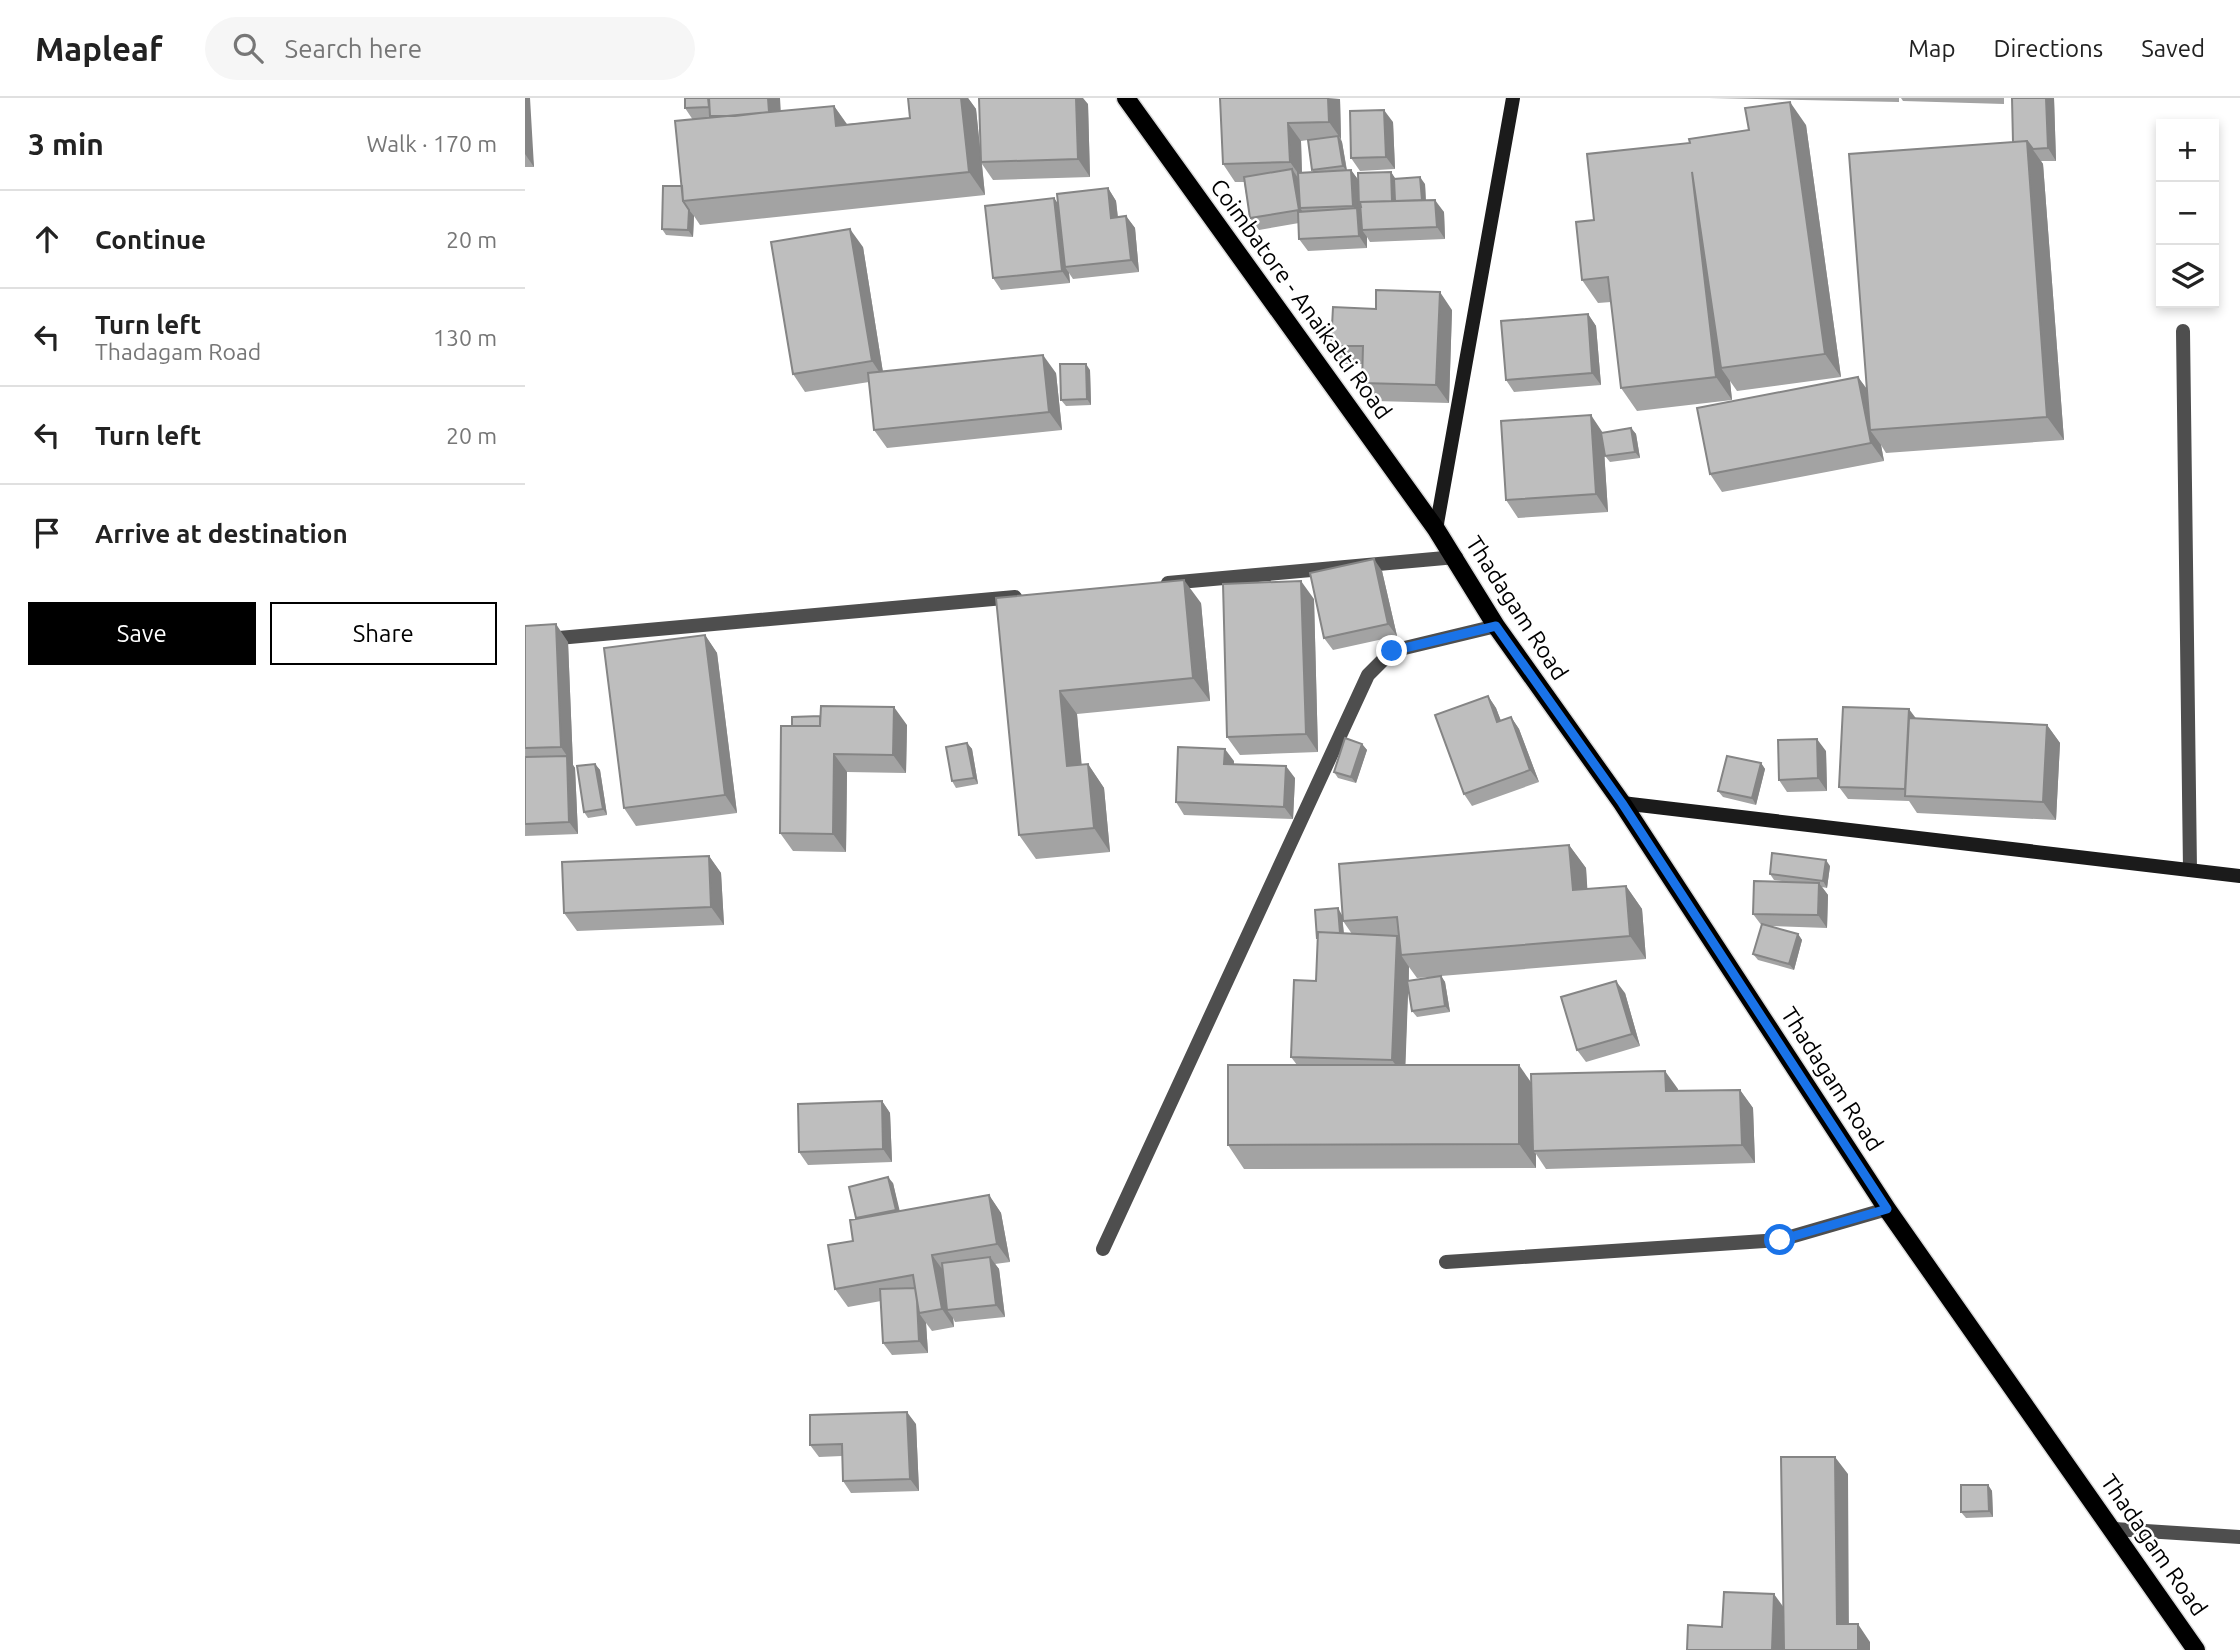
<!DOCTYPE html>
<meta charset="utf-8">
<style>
:root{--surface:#fff;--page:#f6f6f6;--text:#222;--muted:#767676;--line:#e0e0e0;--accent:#000}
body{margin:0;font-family:Ubuntu,sans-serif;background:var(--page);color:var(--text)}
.controls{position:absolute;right:21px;top:21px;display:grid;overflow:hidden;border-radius:0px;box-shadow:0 4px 10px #0003}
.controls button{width:63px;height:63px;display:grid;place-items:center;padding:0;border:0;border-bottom:2px solid var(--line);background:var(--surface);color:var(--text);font:35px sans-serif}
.stop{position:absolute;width:21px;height:21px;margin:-16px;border:5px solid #1a73e8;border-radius:50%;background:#fff}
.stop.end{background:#1a73e8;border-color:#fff;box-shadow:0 2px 7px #0008}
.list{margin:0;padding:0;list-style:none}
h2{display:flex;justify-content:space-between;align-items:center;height:91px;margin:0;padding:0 28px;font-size:30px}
h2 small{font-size:23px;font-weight:400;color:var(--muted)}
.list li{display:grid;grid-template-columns:46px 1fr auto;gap:21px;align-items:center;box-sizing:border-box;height:98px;padding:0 28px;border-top:2px solid var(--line)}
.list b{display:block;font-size:26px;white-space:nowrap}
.list p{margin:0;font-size:23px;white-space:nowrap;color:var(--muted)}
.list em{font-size:23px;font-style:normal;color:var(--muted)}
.actions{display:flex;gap:14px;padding:21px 28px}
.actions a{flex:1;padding:16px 0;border:2px solid var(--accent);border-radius:0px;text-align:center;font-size:24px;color:var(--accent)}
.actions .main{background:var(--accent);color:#fff}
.icon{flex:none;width:38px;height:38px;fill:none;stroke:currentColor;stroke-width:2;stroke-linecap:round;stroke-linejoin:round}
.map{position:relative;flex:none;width:1715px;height:1552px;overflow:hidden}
header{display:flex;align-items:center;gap:42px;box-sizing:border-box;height:98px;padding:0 35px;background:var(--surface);border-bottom:2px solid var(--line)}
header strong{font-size:33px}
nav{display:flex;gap:38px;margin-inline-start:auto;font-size:24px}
.search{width:490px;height:63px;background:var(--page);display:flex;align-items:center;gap:18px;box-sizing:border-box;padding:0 24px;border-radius:38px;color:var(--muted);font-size:26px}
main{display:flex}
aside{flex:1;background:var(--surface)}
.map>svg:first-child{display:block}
</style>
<header>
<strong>Mapleaf</strong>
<div class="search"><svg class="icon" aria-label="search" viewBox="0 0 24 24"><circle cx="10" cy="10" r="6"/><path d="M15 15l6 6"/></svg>Search here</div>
<nav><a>Map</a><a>Directions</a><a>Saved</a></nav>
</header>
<main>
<aside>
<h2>3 min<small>Walk · 170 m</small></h2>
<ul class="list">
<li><svg class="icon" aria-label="ahead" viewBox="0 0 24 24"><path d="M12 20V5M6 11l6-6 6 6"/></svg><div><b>Continue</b></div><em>20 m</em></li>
<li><svg class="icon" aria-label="left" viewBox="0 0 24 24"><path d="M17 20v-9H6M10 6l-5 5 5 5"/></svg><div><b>Turn left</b><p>Thadagam Road</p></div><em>130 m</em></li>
<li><svg class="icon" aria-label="left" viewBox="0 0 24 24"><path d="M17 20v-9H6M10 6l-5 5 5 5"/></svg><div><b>Turn left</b></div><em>20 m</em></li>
<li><svg class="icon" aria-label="arrive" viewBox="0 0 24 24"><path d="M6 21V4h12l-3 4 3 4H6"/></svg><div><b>Arrive at destination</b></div></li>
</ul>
<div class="actions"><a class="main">Save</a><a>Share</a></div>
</aside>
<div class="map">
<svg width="1715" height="1552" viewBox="0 0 1715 1552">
<rect width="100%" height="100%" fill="#fff"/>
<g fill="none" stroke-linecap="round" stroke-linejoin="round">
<g stroke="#dbdbdb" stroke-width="21">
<path id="primary" d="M 601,0 L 911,431 L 971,528 L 1097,705 L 1362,1111 L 1671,1552"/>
</g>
<path stroke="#4e4e4e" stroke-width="14" d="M 1658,233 L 1665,772
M 643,485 L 931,459
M 0,543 L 490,499
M 578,1151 L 843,577 L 867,553 L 971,528
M 921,1164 L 1255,1142 L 1362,1111
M 1589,1431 L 1715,1439"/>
<path stroke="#1b1b1b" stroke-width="14" d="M 911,431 L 988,0
M 1097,705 L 1715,778"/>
<use href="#primary" stroke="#000" stroke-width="18"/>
</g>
<path fill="#a3a3a3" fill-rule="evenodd" d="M 0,0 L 9,69 L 0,69 Z
M 160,0 L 256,13 L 309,8 L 322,26 L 385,20 L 383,0 L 443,0 L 451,11 L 455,51 L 563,6 L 565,79 L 468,82 L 457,66 L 460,97 L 175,127 L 169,118 L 168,139 L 141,137 L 137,131 L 157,88 L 168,22 L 160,10 Z
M 695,0 L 815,1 L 816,41 L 817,44 L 822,72 L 826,72 L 833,82 L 866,74 L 870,81 L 900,86 L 901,102 L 919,114 L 920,141 L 845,144 L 842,139 L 842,150 L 783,153 L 774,141 L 774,125 L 734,132 L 725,120 L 719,84 L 710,84 L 698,66 ZM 783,42 L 788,74 L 777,74 L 776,43 Z
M 1184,0 L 1374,0 L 1374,4 Z
M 1376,0 L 1479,0 L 1479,6 L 1378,3 Z
M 1529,0 L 1531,63 L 1516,63 L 1518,66 L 1539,342 L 1361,355 L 1356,347 L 1359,363 L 1197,394 L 1185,376 L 1333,279 L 1342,291 L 1488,44 Z
M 868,24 L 870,71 L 835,73 L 826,60 Z
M 1281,27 L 1316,279 L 1212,293 L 1205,283 L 1207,302 L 1112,313 L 1096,290 L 1086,204 L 1073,205 L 1057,182 L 1069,122 L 1165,45 Z
M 583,90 L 591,103 L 593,119 L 601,118 L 610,130 L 614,174 L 548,181 L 544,175 L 545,185 L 476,192 L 468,180 L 529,100 L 533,106 Z
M 338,149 L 358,274 L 531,275 L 537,332 L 362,350 L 349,332 L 344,284 L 280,294 L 268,276 Z
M 927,212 L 924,305 L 850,303 L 837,285 L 838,266 L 819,266 L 806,248 Z
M 1063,216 L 1071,228 L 1076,287 L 989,294 L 981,282 Z
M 565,272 L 566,307 L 541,308 L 536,302 Z
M 1106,330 L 1111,336 L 1115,360 L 1085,364 L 1080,358 L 1079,353 L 1083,414 L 993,420 L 981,402 L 1078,335 Z
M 857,473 L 872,538 L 808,552 L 799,540 Z
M 471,500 L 676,505 L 685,603 L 552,616 L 556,667 L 563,666 L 579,690 L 585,754 L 511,761 L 494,737 Z
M 789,501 L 793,654 L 715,657 L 702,639 Z
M 0,528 L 43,544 L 48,667 L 50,670 L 53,736 L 0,738 Z
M 180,537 L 192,555 L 212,715 L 111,728 L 99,710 Z
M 963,598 L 971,610 L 976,623 L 986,619 L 994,631 L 1014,684 L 947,708 L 939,696 Z
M 1391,620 L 1522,627 L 1535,645 L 1531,722 L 1392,715 L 1384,703 L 1323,701 L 1314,689 Z
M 382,627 L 381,675 L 322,674 L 321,754 L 268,753 L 255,735 L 256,628 Z
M 442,645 L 447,651 L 453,686 L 431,690 L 427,683 Z
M 837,646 L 842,652 L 831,685 L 813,680 L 809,674 Z
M 1301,653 L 1302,693 L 1262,694 L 1254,682 Z
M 709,663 L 709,666 L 770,680 L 768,721 L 659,717 L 651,704 Z
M 1236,665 L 1240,671 L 1231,707 L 1198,699 L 1193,693 Z
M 70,666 L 75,672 L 82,717 L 63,720 L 59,714 Z
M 1044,747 L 1061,770 L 1062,791 L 1101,788 L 1117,811 L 1121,861 L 916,878 L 920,884 L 925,914 L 892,919 L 887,913 L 883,890 L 880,967 L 1006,985 L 1153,991 L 1153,993 L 1215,992 L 1228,1010 L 1230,1065 L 1021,1071 L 1011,1056 L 1011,1070 L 719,1071 L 703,1047 L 772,967 L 766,959 L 817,817 L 819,835 L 827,836 L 818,823 ZM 884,869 L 892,880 L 906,879 L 884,883 Z
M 184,758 L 196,775 L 199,827 L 52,833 L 39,815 Z
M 1305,768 L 1302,790 L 1297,789 L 1303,797 L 1302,830 L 1245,828 L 1273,836 L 1277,842 L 1269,872 L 1233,862 L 1228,856 L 1237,828 L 1228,816 L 1265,784 L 1249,782 L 1245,776 Z
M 1100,895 L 1115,948 L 1061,964 L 1052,952 Z
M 357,1003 L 365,1015 L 367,1064 L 283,1067 L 274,1054 Z
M 368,1085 L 374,1113 L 464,1097 L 476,1115 L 485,1164 L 470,1166 L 474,1171 L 480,1219 L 430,1224 L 428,1220 L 429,1229 L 407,1233 L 401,1225 L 403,1255 L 367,1257 L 358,1245 L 356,1203 L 323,1209 L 310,1191 L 328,1143 L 331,1120 Z
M 391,1326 L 394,1393 L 326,1395 L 318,1383 L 317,1358 L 294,1359 L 285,1347 Z
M 1463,1387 L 1467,1393 L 1468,1419 L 1441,1420 L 1436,1414 Z"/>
<path fill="#858585" d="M 0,0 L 5,0 L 9,69 L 0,56 Z
M 243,0 L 255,0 L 257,34 L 244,16 Z
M 436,0 L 443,0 L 451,11 L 460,97 L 444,74 Z
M 551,0 L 558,0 L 563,6 L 565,79 L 553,61 Z
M 803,0 L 815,1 L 816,41 L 804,24 Z
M 1521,0 L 1529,0 L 1531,63 L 1523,50 Z
M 1265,4 L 1281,27 L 1316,279 L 1300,256 Z
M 309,8 L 325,31 L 311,28 Z
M 859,12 L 868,24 L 870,71 L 861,59 Z
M 763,25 L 776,43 L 777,81 L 765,64 Z
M 813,38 L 817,44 L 822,74 L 818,68 Z
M 1502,43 L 1518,66 L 1539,342 L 1522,319 Z
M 767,71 L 775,83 L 775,110 L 782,119 L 782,124 L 774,112 Z
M 826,72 L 835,84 L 834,109 L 836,112 L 837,132 L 842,139 L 842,150 L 834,138 L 832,114 L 828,108 Z
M 866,74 L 870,80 L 871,114 L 867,108 Z
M 1167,74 L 1196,270 L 1205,283 L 1207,302 L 1191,279 Z
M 895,79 L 900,86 L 901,110 L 897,104 Z
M 583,90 L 591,103 L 594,132 L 586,120 Z
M 529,100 L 538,113 L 540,169 L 544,175 L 545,185 L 537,173 Z
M 910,102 L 919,114 L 920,141 L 912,129 Z
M 164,112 L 169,118 L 168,139 L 163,132 Z
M 601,118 L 610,130 L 614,174 L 606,162 Z
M 325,131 L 338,149 L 359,281 L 347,263 Z
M 915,194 L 927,212 L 924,305 L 911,287 Z
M 1063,216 L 1071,228 L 1076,287 L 1067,275 Z
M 518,257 L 531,275 L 537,332 L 524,314 Z
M 561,266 L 565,272 L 566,307 L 562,301 Z
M 1333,279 L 1346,297 L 1345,332 L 1356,347 L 1359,363 L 1346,345 Z
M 1066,317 L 1078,335 L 1083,414 L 1071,396 Z
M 1106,330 L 1111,336 L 1115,360 L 1110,354 Z
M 849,461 L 857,473 L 872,538 L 863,526 Z
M 659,482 L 676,505 L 685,603 L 668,580 Z
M 776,483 L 789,501 L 793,654 L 781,636 Z
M 31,526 L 43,544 L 48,667 L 36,649 Z
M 180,537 L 192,555 L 212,715 L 200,697 Z
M 535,593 L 552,616 L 559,691 L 542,668 Z
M 963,598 L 971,610 L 981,636 L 972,624 Z
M 369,609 L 382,627 L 381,675 L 368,657 Z
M 1384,611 L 1393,623 L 1382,692 Z
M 986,619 L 994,631 L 1014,684 L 1005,672 Z
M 1522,627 L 1535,645 L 1531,722 L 1518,704 Z
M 1292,641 L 1301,653 L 1302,693 L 1293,680 Z
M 442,645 L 447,651 L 453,686 L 449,680 Z
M 837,646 L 842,652 L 831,685 L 826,679 Z
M 700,651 L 709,663 L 708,678 L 699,666 Z
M 309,656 L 322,674 L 321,754 L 308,736 Z
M 42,658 L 50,670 L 53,736 L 44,724 Z
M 1236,665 L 1240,671 L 1231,707 L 1227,700 Z
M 70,666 L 75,672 L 82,717 L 78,711 Z
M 563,666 L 579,690 L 585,754 L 569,730 Z
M 761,668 L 770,680 L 768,721 L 759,709 Z
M 1044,747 L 1061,770 L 1064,815 L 1048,792 Z
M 184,758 L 196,775 L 199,827 L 186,809 Z
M 1301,762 L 1305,768 L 1302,790 L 1298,783 Z
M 1294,785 L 1303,797 L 1302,830 L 1293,817 Z
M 1101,788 L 1117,811 L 1121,861 L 1105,838 Z
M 813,810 L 817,817 L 820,850 L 816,843 Z
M 1273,836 L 1277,842 L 1269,872 L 1264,866 Z
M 872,838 L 885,855 L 876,857 L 884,869 L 880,980 L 867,962 Z
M 916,878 L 920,884 L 925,914 L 920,908 Z
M 1091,883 L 1100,895 L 1115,948 L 1107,936 Z
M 994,967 L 1010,990 L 1008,1053 L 1011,1056 L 1011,1070 L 994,1046 Z
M 1140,973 L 1153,991 L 1154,1011 L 1141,993 Z
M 1215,992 L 1228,1010 L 1230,1065 L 1217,1047 Z
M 357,1003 L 365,1015 L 367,1064 L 358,1051 Z
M 363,1079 L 368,1085 L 376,1118 L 371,1112 Z
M 464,1097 L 476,1115 L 485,1164 L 472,1146 Z
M 407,1157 L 420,1175 L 422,1212 L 428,1220 L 429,1229 L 417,1211 Z
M 465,1159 L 474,1171 L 480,1219 L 471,1207 Z
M 391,1190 L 394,1215 L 401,1225 L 403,1255 L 394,1243 Z
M 382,1314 L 391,1326 L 394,1393 L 385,1381 Z
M 1310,1359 L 1323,1376 L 1324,1544 L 1312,1526 Z
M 1463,1387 L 1467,1393 L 1468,1419 L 1464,1413 Z
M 1249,1496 L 1262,1514 L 1260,1552 L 1247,1552 Z
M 1333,1526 L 1345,1544 L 1345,1552 L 1333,1552 Z"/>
<path fill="#bebebe" stroke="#858585" stroke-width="2" d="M 160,0 L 183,0 L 184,9 L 160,10 Z
M 184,0 L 243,0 L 244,14 L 210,18 L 185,18 Z
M 383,0 L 436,0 L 444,74 L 158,103 L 150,23 L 309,8 L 311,28 L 385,20 Z
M 454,0 L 551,0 L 553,61 L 456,64 Z
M 695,0 L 803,0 L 804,24 L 763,25 L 765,64 L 698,66 Z
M 1487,0 L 1521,0 L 1523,50 L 1508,51 L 1502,43 L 1488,44 Z
M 1265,4 L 1300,256 L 1196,270 L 1167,74 L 1191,279 L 1096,290 L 1083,179 L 1057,182 L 1051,124 L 1069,122 L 1062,56 L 1165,45 L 1164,41 L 1224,32 L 1220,10 Z
M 859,12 L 861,59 L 826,60 L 825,13 Z
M 813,38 L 818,68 L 787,72 L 783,42 Z
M 1502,43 L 1522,319 L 1345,332 L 1324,56 Z
M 767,71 L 774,112 L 725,120 L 719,79 Z
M 826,72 L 828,108 L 775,110 L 773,75 Z
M 866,74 L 867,103 L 835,104 L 836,109 L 834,109 L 833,75 Z
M 895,79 L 897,102 L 870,103 L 869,81 Z
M 138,88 L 157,88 L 158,103 L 164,112 L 163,132 L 137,131 Z
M 583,90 L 586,120 L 601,118 L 606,162 L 540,169 L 532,96 Z
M 529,100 L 537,173 L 468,180 L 460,108 Z
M 910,102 L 912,129 L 837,132 L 835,104 Z
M 832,110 L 834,138 L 774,141 L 773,114 Z
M 325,131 L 347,263 L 268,276 L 246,144 Z
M 851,192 L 915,194 L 911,287 L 837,285 L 838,248 L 806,248 L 808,209 L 851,211 Z
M 1063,216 L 1067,275 L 981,282 L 976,223 Z
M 518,257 L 524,314 L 349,332 L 343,275 Z
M 535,266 L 561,266 L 562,301 L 536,302 Z
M 1333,279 L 1346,345 L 1185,376 L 1172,310 Z
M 1066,317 L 1071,396 L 981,402 L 976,323 Z
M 1106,330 L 1110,354 L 1080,358 L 1076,335 Z
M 849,461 L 863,526 L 799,540 L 785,475 Z
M 659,482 L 668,580 L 535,593 L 542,668 L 563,666 L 569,730 L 494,737 L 471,500 Z
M 776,483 L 781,636 L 702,639 L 698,486 Z
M 31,526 L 36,649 L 0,650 L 0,528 Z
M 180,537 L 200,697 L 99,710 L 79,550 Z
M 963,598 L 972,624 L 986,619 L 1005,672 L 939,696 L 910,617 Z
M 296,608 L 369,609 L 368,657 L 309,656 L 308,736 L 255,735 L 256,628 L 295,628 Z
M 1318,609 L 1384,611 L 1380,691 L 1314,689 Z
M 295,618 L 295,628 L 267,628 L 267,619 Z
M 1384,620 L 1522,627 L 1518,704 L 1380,698 Z
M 820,640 L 837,646 L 826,679 L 809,674 Z
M 1292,641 L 1293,680 L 1254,682 L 1253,642 Z
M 442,645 L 449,680 L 427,683 L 421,649 Z
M 653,649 L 700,651 L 699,666 L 761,668 L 759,709 L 651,704 Z
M 42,658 L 44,724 L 0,726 L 0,659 Z
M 1202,658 L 1236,665 L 1227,700 L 1193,693 Z
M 70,666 L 78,711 L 59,714 L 52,668 Z
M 1044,747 L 1048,792 L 1101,788 L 1105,838 L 876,857 L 872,819 L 818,823 L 814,766 Z
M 1247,755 L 1301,762 L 1298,783 L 1245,776 Z
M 184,758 L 186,809 L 39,815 L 37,764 Z
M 1229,783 L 1294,785 L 1293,817 L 1228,816 Z
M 813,810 L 815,835 L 793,834 L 792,841 L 790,812 Z
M 1237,826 L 1273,836 L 1264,866 L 1228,856 Z
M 793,834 L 872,838 L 867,962 L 766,959 L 769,882 L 791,883 Z
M 916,878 L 920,908 L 887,913 L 882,883 Z
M 1091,883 L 1107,936 L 1052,952 L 1036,899 Z
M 703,967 L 994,967 L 994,1046 L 703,1047 Z
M 1140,973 L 1141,993 L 1215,992 L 1217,1047 L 1008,1053 L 1006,976 Z
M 357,1003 L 358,1051 L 274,1054 L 273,1006 Z
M 363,1079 L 371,1112 L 331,1120 L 324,1089 Z
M 464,1097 L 472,1146 L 407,1157 L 417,1211 L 394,1215 L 388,1177 L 310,1191 L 303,1147 L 328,1143 L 325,1122 Z
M 465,1159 L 471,1207 L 422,1212 L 417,1165 Z
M 390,1190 L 392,1203 L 394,1243 L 358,1245 L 355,1191 Z
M 382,1314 L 385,1381 L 318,1383 L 317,1346 L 285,1347 L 285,1317 Z
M 1256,1359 L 1310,1359 L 1312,1526 L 1333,1526 L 1333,1552 L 1259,1552 Z
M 1436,1387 L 1463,1387 L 1464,1413 L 1436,1414 Z
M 1199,1494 L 1249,1496 L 1247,1552 L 1162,1552 L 1163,1527 L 1197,1529 Z"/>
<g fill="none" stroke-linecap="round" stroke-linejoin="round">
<path stroke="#1a73e8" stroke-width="9" d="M 867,553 L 971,528 L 1097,705 L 1362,1111 L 1255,1142"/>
</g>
<g text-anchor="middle" stroke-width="5" stroke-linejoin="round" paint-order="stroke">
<g font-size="23" fill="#000" stroke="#fff">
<text transform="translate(776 201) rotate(54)" y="8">Coimbatore - Anaikatti Road</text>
<text transform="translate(992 510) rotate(57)" y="8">Thadagam Road</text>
<text transform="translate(1307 981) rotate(57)" y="8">Thadagam Road</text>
<text transform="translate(1629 1447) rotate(55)" y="8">Thadagam Road</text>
</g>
</g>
</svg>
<div class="controls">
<button>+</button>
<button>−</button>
<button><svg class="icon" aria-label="layers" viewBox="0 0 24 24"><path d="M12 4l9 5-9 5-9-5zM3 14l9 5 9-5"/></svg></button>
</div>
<div class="stop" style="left:1255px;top:1142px"></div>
<div class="stop end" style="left:867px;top:553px"></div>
</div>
</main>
